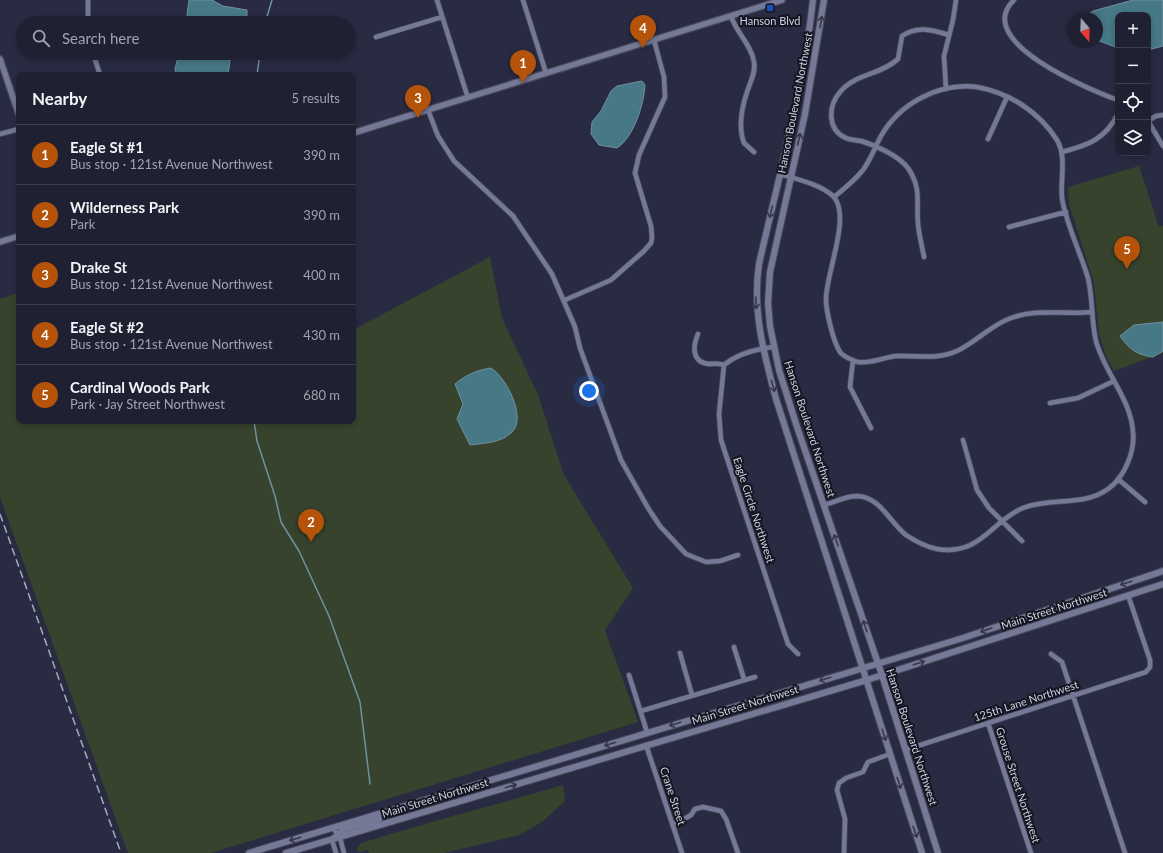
<!DOCTYPE html>
<meta charset="utf-8">
<style>
:root{--surface:#1f2032;--page:#2c2d3e;--text:#f1f3f6;--muted:#a1a3ac;--line:#3c3e4d;--accent:#b45309}
body{margin:0;font-family:Lato,sans-serif;background:var(--page);color:var(--text)}
.controls{position:absolute;right:12px;top:12px;display:grid;overflow:hidden;border-radius:8px;box-shadow:0 2px 6px #0003}
.controls button{width:36px;height:36px;display:grid;place-items:center;padding:0;border:0;border-bottom:1px solid var(--line);background:var(--surface);color:var(--text);font:20px sans-serif}
.compass{position:absolute;left:1067px;top:12px;width:36px;height:36px;border-radius:50%;background:var(--surface);box-shadow:0 2px 6px #0003;rotate:161deg}
.you{position:absolute;left:589px;top:391px;width:14px;height:14px;margin:-10px;border:3px solid #fff;border-radius:50%;background:#1a73e8;box-shadow:0 0 0 6px #1a73e833}
.badge{display:grid;place-items:center;width:26px;height:26px;border-radius:50%;background:var(--accent);color:#fff;font-size:13px;font-weight:700}
.pin{position:absolute;translate:-50% -33px;filter:drop-shadow(0 1px 2px #0008)}
.pin::after{content:'';position:absolute;top:21px;width:14px;height:12px;background:inherit;clip-path:polygon(0 0,100% 0,50% 100%)}
.list{margin:0;padding:0;list-style:none}
h2{display:flex;justify-content:space-between;align-items:center;height:52px;margin:0;padding:0 16px;font-size:17px}
h2 small{font-size:13px;font-weight:400;color:var(--muted)}
.list li{display:grid;grid-template-columns:26px 1fr auto;gap:12px;align-items:center;box-sizing:border-box;height:60px;padding:0 16px;border-top:1px solid var(--line)}
.list b{display:block;font-size:15px;white-space:nowrap}
.list p{margin:0;font-size:13px;white-space:nowrap;color:var(--muted)}
.list em{font-size:13px;font-style:normal;color:var(--muted)}
.icon{flex:none;width:22px;height:22px;fill:none;stroke:currentColor;stroke-width:2;stroke-linecap:round;stroke-linejoin:round}
.map{position:relative;flex:none;width:1163px;height:853px;overflow:hidden}
.search{position:absolute;background:var(--surface);box-shadow:0 2px 6px #0003;left:16px;top:16px;width:340px;height:44px;display:flex;align-items:center;gap:10px;box-sizing:border-box;padding:0 14px;border-radius:22px;color:var(--muted);font-size:15px}
.panel{position:absolute;background:var(--surface);box-shadow:0 2px 6px #0003;left:16px;top:72px;width:340px;height:352px;border-radius:8px}
.map>svg:first-child{display:block}
</style>
<div class="map">
<svg width="1163" height="853" viewBox="0 0 1163 853">
<rect width="100%" height="100%" fill="#292b43"/>
<path fill="#37432c" d="M 1139,166 L 1159,227 L 1163,226 L 1163,353 L 1114,371 L 1106,356 L 1099,334 L 1094,283 L 1069,204 L 1068,187 Z
M 490,257 L 502,318 L 538,395 L 564,475 L 633,588 L 605,630 L 638,722 L 211,853 L 128,853 L 0,497 L 0,299 L 19,292 L 19,421 L 353,421 L 353,330 Z
M 563,785 L 565,801 L 542,822 L 519,835 L 444,853 L 369,853 L 368,850 L 359,852 L 357,849 L 361,843 C 428,822 496,805 563,785 Z"/>
<path fill="#477886" stroke="#7092a1" d="M 189,0 L 212,0 L 223,6 L 247,10 L 247,21 L 241,23 L 186,23 Z
M 1133,0 L 1163,0 L 1163,46 L 1148,50 L 1148,15 L 1118,15 L 1118,48 L 1097,40 L 1097,18 L 1082,18 L 1093,11 Z
M 179,53 L 231,53 L 228,75 L 176,75 L 175,69 Z
M 642,81 L 645,85 C 644,104 634,137 617,148 L 599,145 L 591,134 L 592,122 L 601,111 L 611,91 L 617,86 Z
M 1163,322 L 1163,351 L 1153,357 C 1137,355 1129,349 1120,336 L 1134,325 Z
M 491,368 C 506,377 528,419 511,433 C 500,443 485,443 470,445 L 457,419 L 463,404 L 455,384 C 466,375 477,370 491,368 Z"/>
<g fill="none" stroke-linecap="round" stroke-linejoin="round">
<path stroke="#7092a1" stroke-width="1.5" d="M 265,23 L 272,0
M 257,75 L 260,53
M 254,421 L 257,441 L 275,496 L 281,522 L 299,551 L 329,616 L 360,702 L 370,784"/>
<g stroke="#47485c" stroke-width="6">
<path id="minor" d="M 437,0 L 468,98
M 523,0 L 546,73
M 1014,0 C 971,41 1090,90 1118,100
M 731,16 C 736,32 752,46 754,62 C 756,73 750,82 747,92 C 742,107 738,127 744,143 L 754,152
M 88,23 L 88,0
M 376,37 L 442,17
M 93,53 L 100,75
M 946,89 L 944,56 L 953,20 L 956,0
M 428,110 L 438,136 L 454,161 L 513,216 L 552,274 L 575,327 L 580,348 L 621,460 L 648,508 L 660,526 L 686,554 L 706,562 L 720,561 L 738,555
M 1148,121 L 1163,146
M 1148,121 L 1156,116 L 1163,115
M 0,134 L 19,129
M 988,139 L 1007,97
M 1062,152 C 1089,145 1105,139 1118,114
M 780,174 C 796,179 820,184 833,196 C 852,215 826,273 826,299 C 826,311 833,341 840,352 C 843,356 853,361 858,362 C 871,364 884,357 897,356 C 917,355 937,360 957,351 C 976,342 991,325 1011,318 C 1038,308 1065,315 1092,312
M 1009,227 L 1066,212
M 924,257 C 922,246 919,235 918,224 C 916,201 922,189 908,168 C 899,156 875,145 861,141 C 856,140 850,140 846,138 C 827,130 828,106 840,92 C 856,73 881,75 898,59 L 902,36 C 918,25 932,30 949,35
M 565,300 L 611,280 L 644,251 L 651,243 L 652,238 L 651,226 L 635,173 L 639,155 L 665,97 L 664,77 L 654,40
M 698,334 C 693,346 691,362 709,364 C 715,364 718,363 724,365 C 738,353 756,349 774,347
M 853,360 L 850,387 L 871,428
M 724,365 L 719,414 L 721,440 L 788,644 L 798,654
M 1050,403 L 1078,398 L 1114,381
M 963,440 L 977,490 L 989,508 L 1022,541
M 1118,479 L 1145,502
M 824,505 C 835,502 846,496 857,496 C 881,497 889,522 906,535 C 915,541 927,547 937,549 C 981,556 991,521 1023,508 C 1051,497 1083,507 1108,489 C 1125,477 1135,451 1133,432 C 1131,399 1104,372 1096,341 C 1091,320 1093,298 1088,278 C 1081,254 1065,221 1062,198 C 1060,179 1067,157 1057,140 C 1039,112 1010,93 977,87 C 940,82 900,103 881,136 C 875,147 871,159 863,170 C 855,180 844,189 834,197
M 734,647 L 744,679
M 680,653 L 692,695
M 1051,654 L 1062,662 L 1125,853
M 629,675 L 647,732
M 641,711 L 755,677
M 988,723 L 1031,853
M 646,745 L 682,853
M 905,750 L 1146,672 L 1150,667 L 1150,660 L 1128,595
M 673,824 L 681,821 L 691,815 L 695,809 L 703,807 L 721,811 L 726,819 L 738,853
M 333,828 L 340,838 L 344,853
M 332,840 L 336,853
M 844,853 L 845,819 L 837,790 L 839,783 L 846,778 L 863,772 L 868,762 L 890,754"/>
</g>
<g stroke="#47485c" stroke-width="8">
<path id="tertiary" d="M 0,59 L 19,115
M 353,133 L 782,0
M 0,242 L 19,236"/>
</g>
<g stroke="#47485c" stroke-width="8">
<path id="secondary" d="M 813,0 C 803,90 779,176 759,264 C 752,311 764,354 776,399 L 922,853
M 824,0 L 805,114 L 770,272 L 768,303 L 770,326 L 779,370 L 797,427 L 882,675 L 938,853
M 333,839 L 344,829 L 379,819
M 249,853 L 963,638 L 1163,571
M 286,853 L 867,680 L 1163,584"/>
</g>
<use href="#minor" stroke="#757995" stroke-width="4.5"/>
<use href="#tertiary" stroke="#757995" stroke-width="5.5"/>
<use href="#secondary" stroke="#757995" stroke-width="6"/>
<path stroke="#a9abbd" stroke-width="1.5" stroke-dasharray="8 4" stroke-linecap="butt" d="M 0,514 L 121,853"/>
</g>
<defs><path id="oneway-shaft" d="M-6 0H5M1.5-3L5.5 0L1.5 3" fill="none" stroke-width="1.6" stroke-linecap="round" stroke-linejoin="round"/></defs>
<g stroke="#363849">
<use href="#oneway-shaft" transform="translate(821 22) rotate(-81)"/>
<use href="#oneway-shaft" transform="translate(799 139) rotate(-77)"/>
<use href="#oneway-shaft" transform="translate(771 212) rotate(103)"/>
<use href="#oneway-shaft" transform="translate(756 303) rotate(88)"/>
<use href="#oneway-shaft" transform="translate(773 386) rotate(74)"/>
<use href="#oneway-shaft" transform="translate(836 540) rotate(-109)"/>
<use href="#oneway-shaft" transform="translate(1126 583) rotate(162)"/>
<use href="#oneway-shaft" transform="translate(865 626) rotate(-109)"/>
<use href="#oneway-shaft" transform="translate(986 630) rotate(161)"/>
<use href="#oneway-shaft" transform="translate(919 663) rotate(-18)"/>
<use href="#oneway-shaft" transform="translate(825 679) rotate(163)"/>
<use href="#oneway-shaft" transform="translate(675 724) rotate(163)"/>
<use href="#oneway-shaft" transform="translate(884 735) rotate(72)"/>
<use href="#oneway-shaft" transform="translate(610 744) rotate(163)"/>
<use href="#oneway-shaft" transform="translate(899 783) rotate(72)"/>
<use href="#oneway-shaft" transform="translate(511 786) rotate(-16)"/>
<use href="#oneway-shaft" transform="translate(915 832) rotate(71)"/>
<use href="#oneway-shaft" transform="translate(295 839) rotate(163)"/>
</g>
<rect fill="#1a4fb4" stroke="#141520" stroke-width="1.5" x="766" y="4" width="8" height="8" rx="2"/>
<g text-anchor="middle" stroke-width="4" stroke-linejoin="round" paint-order="stroke">
<g font-size="11" fill="#ced0e0" stroke="#141520">
<text x="770" y="25">Hanson Blvd</text>
</g>
<g font-size="11" fill="#ced0e0" stroke="#141520">
<text transform="translate(795 103) rotate(-79)" y="4">Hanson Boulevard Northwest</text>
<text transform="translate(810 429) rotate(72)" y="4">Hanson Boulevard Northwest</text>
<text transform="translate(754 510) rotate(72)" y="4">Eagle Circle Northwest</text>
<text transform="translate(1054 609) rotate(-18)" y="4">Main Street Northwest</text>
<text transform="translate(1026 701) rotate(-18)" y="4">125th Lane Northwest</text>
<text transform="translate(745 705) rotate(-17)" y="4">Main Street Northwest</text>
<text transform="translate(912 737) rotate(72)" y="4">Hanson Boulevard Northwest</text>
<text transform="translate(1018 785) rotate(72)" y="4">Grouse Street Northwest</text>
<text transform="translate(673 796) rotate(72)" y="4">Crane Street</text>
<text transform="translate(435 798) rotate(-17)" y="4">Main Street Northwest</text>
</g>
</g>
</svg>
<div class="controls">
<button>+</button>
<button>−</button>
<button><svg class="icon" aria-label="locate" viewBox="0 0 24 24"><circle cx="12" cy="12" r="6"/><path d="M12 2v4M12 18v4M2 12h4M18 12h4"/></svg></button>
<button><svg class="icon" aria-label="layers" viewBox="0 0 24 24"><path d="M12 4l9 5-9 5-9-5zM3 14l9 5 9-5"/></svg></button>
</div>
<svg class="compass" viewBox="-18 -18 36 36"><path d="M0-13l5 13h-10z" fill="#e53935"/><path d="M0 13l5-13h-10z" fill="#a1a3ac"/></svg>
<div class="you"></div>
<div class="pin badge" style="left:523px;top:83px">1</div>
<div class="pin badge" style="left:311px;top:542px">2</div>
<div class="pin badge" style="left:418px;top:118px">3</div>
<div class="pin badge" style="left:643px;top:48px">4</div>
<div class="pin badge" style="left:1127px;top:269px">5</div>
<div class="search"><svg class="icon" aria-label="search" viewBox="0 0 24 24"><circle cx="10" cy="10" r="6"/><path d="M15 15l6 6"/></svg>Search here</div>
<section class="panel">
<h2>Nearby<small>5 results</small></h2>
<ul class="list">
<li><span class="badge">1</span><div><b>Eagle St #1</b><p>Bus stop · 121st Avenue Northwest</p></div><em>390 m</em></li>
<li><span class="badge">2</span><div><b>Wilderness Park</b><p>Park</p></div><em>390 m</em></li>
<li><span class="badge">3</span><div><b>Drake St</b><p>Bus stop · 121st Avenue Northwest</p></div><em>400 m</em></li>
<li><span class="badge">4</span><div><b>Eagle St #2</b><p>Bus stop · 121st Avenue Northwest</p></div><em>430 m</em></li>
<li><span class="badge">5</span><div><b>Cardinal Woods Park</b><p>Park · Jay Street Northwest</p></div><em>680 m</em></li>
</ul>
</section>
</div>
